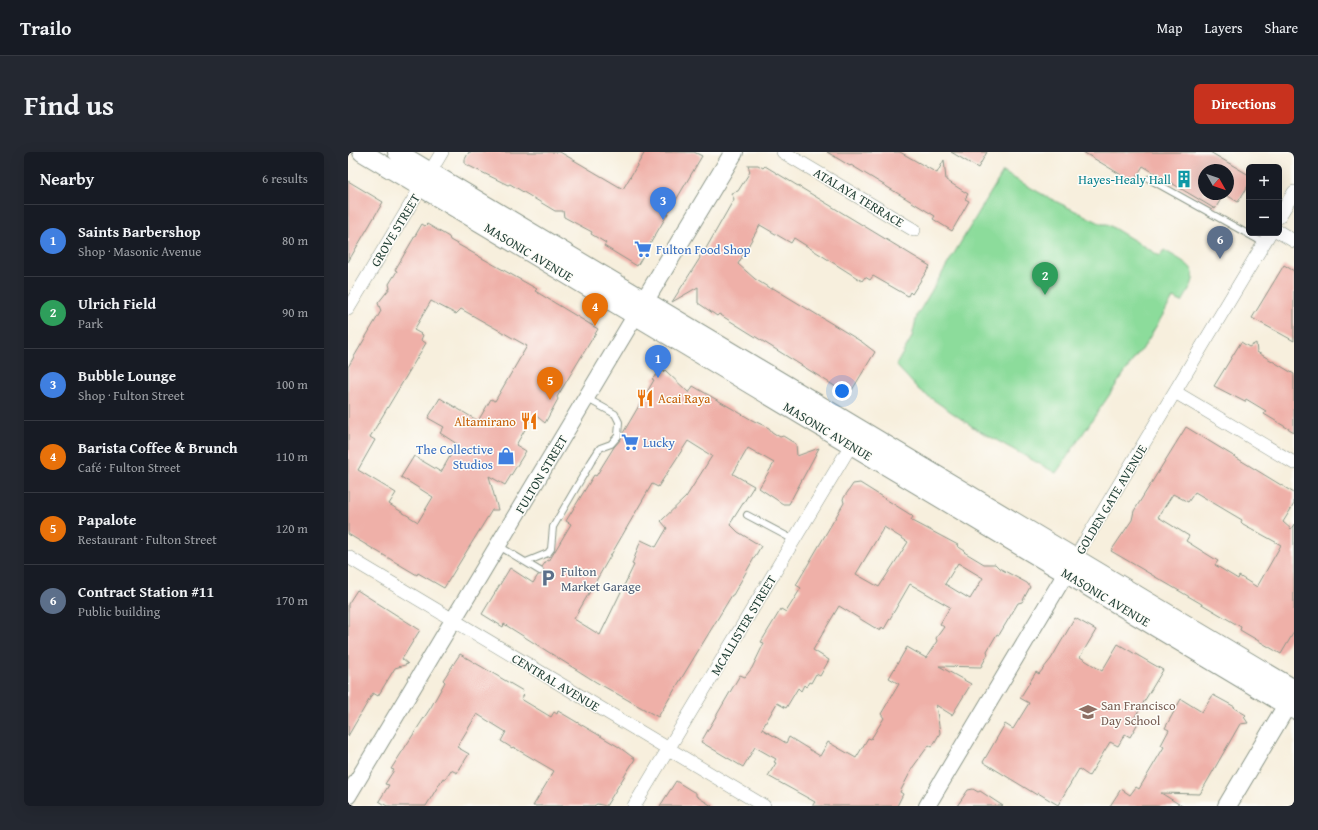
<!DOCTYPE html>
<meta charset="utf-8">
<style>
:root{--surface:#171b24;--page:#242831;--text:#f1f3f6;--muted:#9ea1a6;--line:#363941;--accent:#c8321e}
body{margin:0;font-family:"Gentium Book Plus",serif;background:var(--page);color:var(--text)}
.controls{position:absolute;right:12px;top:12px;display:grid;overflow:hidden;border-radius:6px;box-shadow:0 4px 16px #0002}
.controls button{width:36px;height:36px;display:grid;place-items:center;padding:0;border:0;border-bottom:1px solid var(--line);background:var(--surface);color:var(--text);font:20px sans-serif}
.compass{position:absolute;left:850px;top:12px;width:36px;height:36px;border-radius:50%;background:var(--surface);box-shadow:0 4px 16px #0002;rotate:130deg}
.you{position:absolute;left:494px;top:239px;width:14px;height:14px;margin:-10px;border:3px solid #fff;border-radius:50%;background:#1a73e8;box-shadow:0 0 0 6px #1a73e833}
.badge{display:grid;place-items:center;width:26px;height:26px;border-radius:50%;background:var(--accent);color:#fff;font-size:13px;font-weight:700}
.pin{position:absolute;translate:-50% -33px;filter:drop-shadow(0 1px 2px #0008)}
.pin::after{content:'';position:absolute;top:21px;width:14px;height:12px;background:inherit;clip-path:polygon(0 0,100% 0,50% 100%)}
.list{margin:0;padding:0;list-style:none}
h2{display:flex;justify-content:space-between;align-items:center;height:52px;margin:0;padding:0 16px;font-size:17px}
h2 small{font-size:13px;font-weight:400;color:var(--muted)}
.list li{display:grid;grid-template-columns:26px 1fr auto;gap:12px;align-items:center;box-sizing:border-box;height:72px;padding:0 16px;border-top:1px solid var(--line)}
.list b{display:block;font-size:15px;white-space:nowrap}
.list p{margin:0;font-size:13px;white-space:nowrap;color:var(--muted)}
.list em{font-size:13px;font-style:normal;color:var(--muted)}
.map{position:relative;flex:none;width:946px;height:654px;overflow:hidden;border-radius:6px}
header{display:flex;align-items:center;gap:24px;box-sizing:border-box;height:56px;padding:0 20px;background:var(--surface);border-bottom:1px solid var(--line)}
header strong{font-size:19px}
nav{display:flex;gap:22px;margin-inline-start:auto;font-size:14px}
.intro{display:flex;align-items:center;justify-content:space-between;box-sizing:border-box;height:96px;padding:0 24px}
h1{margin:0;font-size:28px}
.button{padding:10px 18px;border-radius:6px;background:var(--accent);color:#fff;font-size:14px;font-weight:700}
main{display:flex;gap:24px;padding:0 24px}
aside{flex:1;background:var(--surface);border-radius:6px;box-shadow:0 4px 16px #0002}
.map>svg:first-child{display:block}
</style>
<header>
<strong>Trailo</strong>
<nav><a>Map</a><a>Layers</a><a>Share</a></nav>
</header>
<div class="intro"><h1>Find us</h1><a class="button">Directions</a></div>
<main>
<aside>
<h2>Nearby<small>6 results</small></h2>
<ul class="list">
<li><span class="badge" style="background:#3f7fe0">1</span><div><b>Saints Barbershop</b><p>Shop · Masonic Avenue</p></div><em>80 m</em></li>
<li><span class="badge" style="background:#2e9e5b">2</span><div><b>Ulrich Field</b><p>Park</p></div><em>90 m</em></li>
<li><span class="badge" style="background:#3f7fe0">3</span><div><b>Bubble Lounge</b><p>Shop · Fulton Street</p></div><em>100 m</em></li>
<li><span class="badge" style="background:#e8710a">4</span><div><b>Barista Coffee &amp; Brunch</b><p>Café · Fulton Street</p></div><em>110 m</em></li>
<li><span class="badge" style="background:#e8710a">5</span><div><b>Papalote</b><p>Restaurant · Fulton Street</p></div><em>120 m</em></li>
<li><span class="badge" style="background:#5c6f8a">6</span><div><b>Contract Station #11</b><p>Public building</p></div><em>170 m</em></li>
</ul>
</aside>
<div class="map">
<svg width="946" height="654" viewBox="0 0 946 654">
<rect width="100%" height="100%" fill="#fdfcf7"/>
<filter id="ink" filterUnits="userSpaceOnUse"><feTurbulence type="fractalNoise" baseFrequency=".025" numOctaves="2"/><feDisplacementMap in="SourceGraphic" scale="8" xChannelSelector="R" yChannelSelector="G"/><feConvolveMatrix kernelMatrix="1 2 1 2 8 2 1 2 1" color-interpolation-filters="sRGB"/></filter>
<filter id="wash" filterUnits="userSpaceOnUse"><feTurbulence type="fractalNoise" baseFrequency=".012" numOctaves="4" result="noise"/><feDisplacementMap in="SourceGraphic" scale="16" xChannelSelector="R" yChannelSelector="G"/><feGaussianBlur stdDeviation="0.9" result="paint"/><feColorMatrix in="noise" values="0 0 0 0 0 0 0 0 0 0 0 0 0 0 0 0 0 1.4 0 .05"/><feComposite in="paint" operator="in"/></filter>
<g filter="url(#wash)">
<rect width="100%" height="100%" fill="#f7efdd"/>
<path fill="#8cdc9b" stroke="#568c68" d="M 655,20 L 701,46 L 754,72 L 759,72 L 812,104 L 816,98 C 846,116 855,117 834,150 L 825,146 L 794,198 L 790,201 L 708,321 L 628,277 L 571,238 L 548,213 L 564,185 L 569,163 Z"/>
<g id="blocks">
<path fill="#efb0a8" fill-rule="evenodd" d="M 121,0 L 212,0 L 275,37 L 297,0 L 346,0 L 354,4 L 289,114 L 256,94 L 258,91 L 243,82 L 244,80 L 216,65 L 215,59 L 207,59 L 162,32 L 160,33 L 117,12 L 117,7 Z
M 479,0 L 552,0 L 589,21 L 596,8 L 598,28 L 620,42 L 617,47 L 621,49 L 604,79 L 585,67 L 587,64 L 503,13 L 502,14 Z
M 603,0 L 639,0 L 630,16 Z
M 735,0 L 862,0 L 901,23 L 901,32 L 890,50 L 880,44 L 880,18 L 856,18 L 856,42 L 876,42 L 867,57 L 795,14 L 785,30 Z
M 400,13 L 410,13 L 415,16 L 417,14 L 582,114 L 564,142 L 562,140 L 560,144 L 525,124 L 522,128 L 517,125 L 514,129 L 446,86 L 443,91 L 412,73 L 390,112 L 407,127 L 423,137 L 425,136 L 514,190 L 527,200 L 501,243 L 371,162 L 369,164 L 356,155 L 350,151 L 350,135 L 324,150 L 352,106 L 350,101 L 356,100 L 386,47 L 383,41 L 390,39 L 402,20 Z
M 0,29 L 35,50 L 0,110 Z
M 74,72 L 77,74 L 79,72 L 101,85 L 102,88 L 189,137 L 187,139 L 250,177 L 209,245 L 210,247 L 197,271 L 186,262 L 168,293 L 178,299 L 157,333 L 141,324 L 150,358 L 144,358 L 96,436 L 70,421 L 69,423 L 0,382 L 0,215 L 33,159 L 30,151 L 42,136 L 41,132 L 49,119 L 47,118 ZM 83,149 L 108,162 L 113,157 L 179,194 L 147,249 L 143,247 L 130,269 L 92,246 L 80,266 L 96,275 L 92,281 L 109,292 L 93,320 L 66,304 L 53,325 L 85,345 L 70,370 L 41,352 L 48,341 L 10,318 L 27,288 L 22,285 L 78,191 L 73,188 L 75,183 L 66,178 Z
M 936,113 L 946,119 L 946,189 L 904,166 Z
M 893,190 L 901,195 L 908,191 L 909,200 L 946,222 L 946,280 L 916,262 L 918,259 L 898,247 L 897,250 L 866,234 Z
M 317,218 L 341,241 L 345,234 L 404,268 L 421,276 L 424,280 L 432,285 L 435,284 L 448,292 L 449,304 L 471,296 L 441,352 L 435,352 L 411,336 L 426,311 L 400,296 L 385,322 L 406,334 L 382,372 L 390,380 L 413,394 L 385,443 L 384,443 L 310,565 L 248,530 L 156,472 L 155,475 L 134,462 L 162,416 L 185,431 L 190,423 L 196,422 L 194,415 L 199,408 L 201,409 L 223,372 L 218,369 L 246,323 L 248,324 L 266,295 L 273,287 L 275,281 L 306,228 L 304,227 L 313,219 L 315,220 ZM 340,289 L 364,304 L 338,345 L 313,369 L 319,376 L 308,395 L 293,388 L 284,412 L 286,413 L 252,483 L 226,467 L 304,332 L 310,335 Z
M 838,275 L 946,341 L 946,352 L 935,370 L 943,377 L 946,372 L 946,480 L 933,502 L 892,478 L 893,475 L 763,399 L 784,368 L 786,359 ZM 847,340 L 894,368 L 893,370 L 895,372 L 933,393 L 909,435 L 891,424 L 890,427 L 867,413 L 870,409 L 838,389 L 841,384 L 810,365 L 825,342 L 840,350 Z
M 512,331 L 563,363 L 565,365 L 563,368 L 610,393 L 609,394 L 617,399 L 616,400 L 636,412 L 647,412 L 651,416 L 679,431 L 682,435 L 674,450 L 670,451 L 651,483 L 649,482 L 639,499 L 640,502 L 633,515 L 591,514 L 623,532 L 604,563 L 588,553 L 592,581 L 584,595 L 581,593 L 565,615 L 552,640 L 555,642 L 549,654 L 464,654 L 467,650 L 420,624 L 428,611 L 426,610 L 428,607 L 407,595 L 395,615 L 353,590 L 392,523 L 397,525 L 404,516 L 416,491 L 413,490 L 433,457 L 438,460 L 453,436 L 448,433 L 496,351 L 495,347 L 505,332 ZM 536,375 L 560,390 L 531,435 L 508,422 ZM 610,411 L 635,426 L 622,447 L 597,432 ZM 562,432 L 602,455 L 592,472 L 596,475 L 588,486 L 589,489 L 578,506 L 559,495 L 541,526 L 551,532 L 533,562 L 536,566 L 523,587 L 520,586 L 508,606 L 480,590 L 472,604 L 441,585 L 438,591 L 414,577 L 429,551 L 438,556 L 450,536 L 453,539 L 456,533 L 458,535 L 461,530 L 463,531 L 468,522 L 472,524 L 481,508 L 465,498 L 491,454 L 532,479 L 534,475 L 536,477 Z
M 9,438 L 72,478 L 54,507 L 60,512 L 47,516 L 30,544 L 25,541 L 0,584 L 0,452 Z
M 727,466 L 748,478 L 732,505 L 754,519 L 770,492 L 815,518 L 785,568 L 790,571 L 782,585 L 777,582 L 770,594 L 762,590 L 741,624 L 731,617 L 710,653 L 690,641 L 689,643 L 635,610 L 657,572 L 665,577 L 681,551 L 672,546 L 688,520 L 691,522 L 703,507 Z
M 112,502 L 175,539 L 174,541 L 176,543 L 173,547 L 203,565 L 206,560 L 209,562 L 210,559 L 271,595 L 287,607 L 258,654 L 249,652 L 246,654 L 185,654 L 206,619 L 165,595 L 164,596 L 153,589 L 158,580 L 129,562 L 109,595 L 121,602 L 109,621 L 103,618 L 97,627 L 95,626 L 78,654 L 39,654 L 31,649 L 41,633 L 37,632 L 46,618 L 43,617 L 83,555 L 97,530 L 95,528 Z
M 865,543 L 887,555 L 886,556 L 898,563 L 896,565 L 900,571 L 892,572 L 852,642 L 813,641 L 834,654 L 762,654 L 773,637 L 782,643 L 788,635 L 791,637 L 816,595 L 813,593 L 821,578 L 817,576 L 833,547 L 854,560 Z
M 328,629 L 344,639 L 348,641 L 348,644 L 364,654 L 312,654 Z
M 625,637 L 630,640 L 632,639 L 655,654 L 609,654 L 620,638 Z"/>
</g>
</g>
<g filter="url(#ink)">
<use href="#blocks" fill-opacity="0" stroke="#8b9688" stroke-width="1"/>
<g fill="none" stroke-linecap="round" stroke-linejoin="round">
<g stroke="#8b9688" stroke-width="8">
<path id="service" d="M 801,27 L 916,91
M 399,363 L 446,388
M 151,394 L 192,419
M 178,410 L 200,401 L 203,397 L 205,375 L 243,310 L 252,296 L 263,292 L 270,284 L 271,270 L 267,262 L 238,246"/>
</g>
<g stroke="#8b9688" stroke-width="14">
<path id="minor" d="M 435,0 L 566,78
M 931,65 L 946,40
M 931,80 L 946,89
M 0,157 L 94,0
M 827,240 L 946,311
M 0,405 L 416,654
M 727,406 L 922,81
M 286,654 L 503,293"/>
</g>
<g stroke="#8b9688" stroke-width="18">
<path id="tertiary" d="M 0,644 L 287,164
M 579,654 L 724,411"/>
</g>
<g stroke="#8b9688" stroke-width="20">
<path id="secondary" d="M 14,0 L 946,558
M 49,0 L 946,537
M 291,158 L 386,0
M 879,654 L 945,543"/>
</g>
<use href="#service" stroke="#fff" stroke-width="6"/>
<use href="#minor" stroke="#fff" stroke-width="13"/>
<use href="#tertiary" stroke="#fff" stroke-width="16"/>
<use href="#secondary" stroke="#fff" stroke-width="18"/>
</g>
</g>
<defs>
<g id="building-bare" transform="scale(1.38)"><path d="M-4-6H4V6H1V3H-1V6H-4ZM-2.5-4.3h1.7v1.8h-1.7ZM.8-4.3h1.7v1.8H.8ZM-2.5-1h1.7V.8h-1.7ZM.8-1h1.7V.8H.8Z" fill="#0f9aa8" stroke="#fdfcf7" stroke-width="2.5" paint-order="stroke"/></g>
<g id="supermarket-bare" transform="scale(1.38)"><path d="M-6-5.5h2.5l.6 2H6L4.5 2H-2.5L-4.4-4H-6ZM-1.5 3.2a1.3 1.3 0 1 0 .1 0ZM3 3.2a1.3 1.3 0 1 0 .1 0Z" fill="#3f7fe0" stroke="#fdfcf7" stroke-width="2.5" paint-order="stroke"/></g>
<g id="restaurant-bare" transform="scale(1.38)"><path d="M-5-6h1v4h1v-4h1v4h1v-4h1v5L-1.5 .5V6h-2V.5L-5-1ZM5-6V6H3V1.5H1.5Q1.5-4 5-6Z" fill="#e8710a" stroke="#fdfcf7" stroke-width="2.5" paint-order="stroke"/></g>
<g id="shop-bare" transform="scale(1.38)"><path d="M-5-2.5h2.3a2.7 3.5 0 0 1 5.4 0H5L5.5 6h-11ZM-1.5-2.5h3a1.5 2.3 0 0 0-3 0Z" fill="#3f7fe0" stroke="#fdfcf7" stroke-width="2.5" paint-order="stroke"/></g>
<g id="parking-bare" transform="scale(1.38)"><path d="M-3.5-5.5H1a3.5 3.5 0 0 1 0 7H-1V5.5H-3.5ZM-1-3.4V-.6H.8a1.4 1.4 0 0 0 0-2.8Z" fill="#5c6f8a" stroke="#fdfcf7" stroke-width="2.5" paint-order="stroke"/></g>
<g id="school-bare" transform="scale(1.38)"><path d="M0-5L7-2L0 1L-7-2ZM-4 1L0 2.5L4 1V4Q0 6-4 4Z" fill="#8d6e63" stroke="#fdfcf7" stroke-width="2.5" paint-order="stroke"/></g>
</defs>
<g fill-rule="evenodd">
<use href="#building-bare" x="836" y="27"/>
<use href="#supermarket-bare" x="295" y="97"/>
<use href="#restaurant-bare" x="297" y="246"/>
<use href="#restaurant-bare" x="181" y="269"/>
<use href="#supermarket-bare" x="282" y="290"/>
<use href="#shop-bare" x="158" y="304"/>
<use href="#parking-bare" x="200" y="426"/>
<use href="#school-bare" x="740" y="560"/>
</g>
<g text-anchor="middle" stroke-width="3" stroke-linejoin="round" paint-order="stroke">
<g font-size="13" fill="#0d838f" stroke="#fdfcf7" text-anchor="end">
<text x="823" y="32">Hayes-Healy Hall</text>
</g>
<g font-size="13" fill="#1f3d34" stroke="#fdfcf7">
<text transform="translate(511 45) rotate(31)" y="5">ATALAYA TERRACE</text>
<text transform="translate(47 78) rotate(-59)" y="5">GROVE STREET</text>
<text transform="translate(181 100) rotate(31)" y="5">MASONIC AVENUE</text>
<text transform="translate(480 279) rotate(31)" y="5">MASONIC AVENUE</text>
<text transform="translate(193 322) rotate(-59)" y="5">FULTON STREET</text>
<text transform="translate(763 347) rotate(-59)" y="5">GOLDEN GATE AVENUE</text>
<text transform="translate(758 445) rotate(31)" y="5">MASONIC AVENUE</text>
<text transform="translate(395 473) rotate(-59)" y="5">MCALLISTER STREET</text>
<text transform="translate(208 530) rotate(31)" y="5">CENTRAL AVENUE</text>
</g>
<g font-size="13" fill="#366cbe" stroke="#fdfcf7" text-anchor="start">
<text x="308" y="102">Fulton Food Shop</text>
<text x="295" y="295">Lucky</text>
<text x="145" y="302" text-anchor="end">The Collective<tspan x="145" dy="15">Studios</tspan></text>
</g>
<g font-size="13" fill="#c56008" stroke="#fdfcf7" text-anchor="start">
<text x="310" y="251">Acai Raya</text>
<text x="168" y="274" text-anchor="end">Altamirano</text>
</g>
<g font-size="13" fill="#4e5e75" stroke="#fdfcf7" text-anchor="start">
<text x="213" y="424">Fulton<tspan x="213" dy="15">Market Garage</tspan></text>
</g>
<g font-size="13" fill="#785e54" stroke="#fdfcf7" text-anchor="start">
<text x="753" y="558">San Francisco<tspan x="753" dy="15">Day School</tspan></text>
</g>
</g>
</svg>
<div class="controls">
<button>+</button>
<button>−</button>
</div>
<svg class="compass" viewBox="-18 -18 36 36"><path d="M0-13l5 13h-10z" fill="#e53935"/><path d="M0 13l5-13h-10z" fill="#9ea1a6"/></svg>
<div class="you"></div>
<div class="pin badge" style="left:310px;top:226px;background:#3f7fe0">1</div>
<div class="pin badge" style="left:697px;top:143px;background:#2e9e5b">2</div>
<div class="pin badge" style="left:315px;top:68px;background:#3f7fe0">3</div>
<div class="pin badge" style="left:247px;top:174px;background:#e8710a">4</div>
<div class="pin badge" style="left:202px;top:248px;background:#e8710a">5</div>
<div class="pin badge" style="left:872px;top:107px;background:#5c6f8a">6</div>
</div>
</main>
